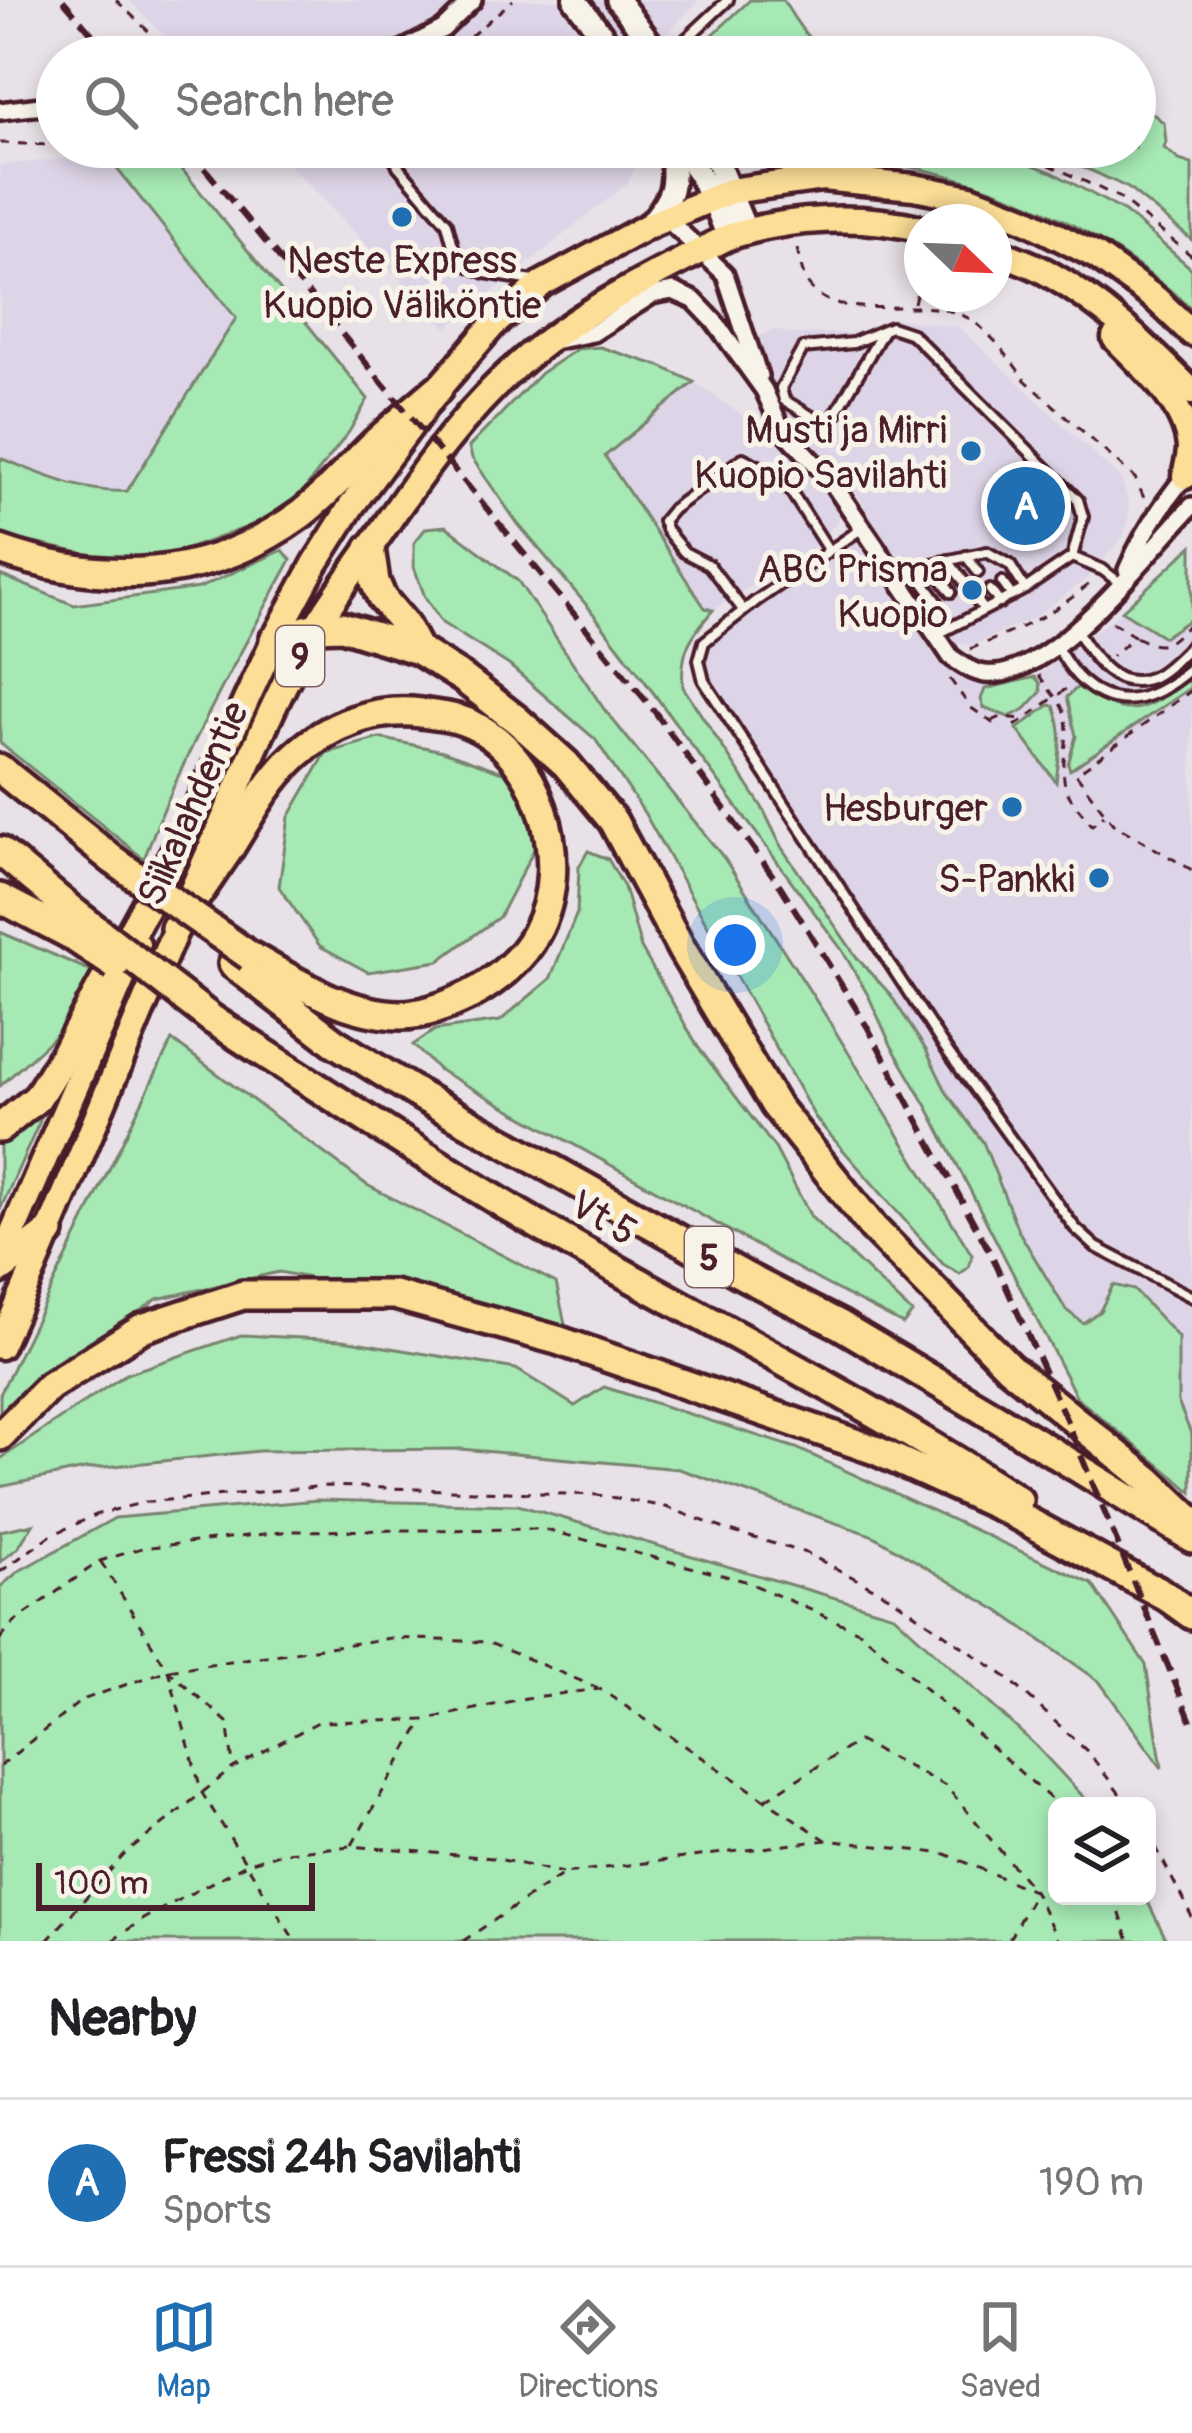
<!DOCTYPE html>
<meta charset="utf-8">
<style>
:root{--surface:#fff;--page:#f2f2f2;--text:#202124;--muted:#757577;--line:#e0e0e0;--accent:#1f6fb2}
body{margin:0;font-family:Pangolin,sans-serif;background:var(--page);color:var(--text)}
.controls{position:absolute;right:36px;bottom:36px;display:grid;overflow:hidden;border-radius:18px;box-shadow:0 6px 18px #0003}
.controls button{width:108px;height:108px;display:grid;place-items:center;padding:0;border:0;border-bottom:3px solid var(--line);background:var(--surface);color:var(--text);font:60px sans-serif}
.compass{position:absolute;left:904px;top:204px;width:108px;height:108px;border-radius:50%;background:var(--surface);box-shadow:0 6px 18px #0003;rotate:113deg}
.scale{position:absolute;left:36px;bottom:30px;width:279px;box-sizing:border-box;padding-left:12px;border:6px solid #4a1f2b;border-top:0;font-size:33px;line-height:42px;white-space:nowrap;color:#4a1f2b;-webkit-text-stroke:9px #f7f3e8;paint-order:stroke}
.you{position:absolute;left:735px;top:945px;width:42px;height:42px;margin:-30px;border:9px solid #fff;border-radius:50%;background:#1a73e8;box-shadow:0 0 0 18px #1a73e833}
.badge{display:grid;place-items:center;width:78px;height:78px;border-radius:50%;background:var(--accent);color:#fff;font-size:39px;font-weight:700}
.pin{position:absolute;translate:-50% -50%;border:6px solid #fff;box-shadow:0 3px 12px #0006}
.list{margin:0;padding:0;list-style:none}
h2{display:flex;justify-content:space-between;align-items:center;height:156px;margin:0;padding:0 48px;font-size:51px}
h2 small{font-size:39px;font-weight:400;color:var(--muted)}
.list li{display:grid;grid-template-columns:78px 1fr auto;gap:36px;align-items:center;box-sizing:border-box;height:168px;padding:0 48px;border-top:3px solid var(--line)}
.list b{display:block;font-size:45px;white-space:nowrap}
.list p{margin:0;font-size:39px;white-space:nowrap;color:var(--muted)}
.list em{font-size:39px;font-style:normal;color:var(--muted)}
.icon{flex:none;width:66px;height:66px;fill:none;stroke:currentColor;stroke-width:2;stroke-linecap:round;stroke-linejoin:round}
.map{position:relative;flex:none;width:1192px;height:1941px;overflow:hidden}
.search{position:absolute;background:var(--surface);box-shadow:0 6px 18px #0003;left:36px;right:36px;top:36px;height:132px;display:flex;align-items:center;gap:30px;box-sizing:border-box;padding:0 42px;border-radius:66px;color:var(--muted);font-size:45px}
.sheet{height:324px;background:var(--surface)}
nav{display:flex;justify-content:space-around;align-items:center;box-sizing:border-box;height:168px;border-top:3px solid var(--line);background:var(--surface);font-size:33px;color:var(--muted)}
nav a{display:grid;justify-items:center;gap:6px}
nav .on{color:var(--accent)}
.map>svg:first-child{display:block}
</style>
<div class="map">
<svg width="1192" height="1941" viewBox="0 0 1192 1941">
<rect width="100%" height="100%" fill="#e8e1e7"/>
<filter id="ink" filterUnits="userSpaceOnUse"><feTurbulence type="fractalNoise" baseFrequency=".00833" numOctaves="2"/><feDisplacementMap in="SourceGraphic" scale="24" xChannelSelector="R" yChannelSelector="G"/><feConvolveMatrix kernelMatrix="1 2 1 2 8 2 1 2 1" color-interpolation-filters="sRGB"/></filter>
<g filter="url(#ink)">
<path fill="#ded4e7" d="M 129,0 L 699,0 L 645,57 L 184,57 Z
M 272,147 L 643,147 L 628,183 L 447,328 Z
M 106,155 L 236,318 L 190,487 L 116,492 L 72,484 L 0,458 L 0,165 Z
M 894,319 L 959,327 L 1122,480 L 1128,502 L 1129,518 L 1122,539 L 1084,581 L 1035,617 L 971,646 L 958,643 L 940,624 L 848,481 L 746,366 L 757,337 L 776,329 L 788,334 L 853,333 Z
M 694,382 L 786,445 L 832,495 L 839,509 L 837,521 L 813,548 L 713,610 L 705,608 L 604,456 L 621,440 L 651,420 Z
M 864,527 L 951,657 L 985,674 L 985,688 L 1035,677 L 1122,611 L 1192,546 L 1192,1436 L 1178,1402 L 1178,1337 L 1113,1286 L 1100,1311 L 1083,1323 L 1066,1310 L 1018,1230 L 983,1142 L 947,1093 L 926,1050 L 890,994 L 901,984 L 704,681 L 699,660 L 704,642 Z"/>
<path fill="#a6e9b4" stroke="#788470" stroke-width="3" d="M 750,0 L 783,0 C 796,22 809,42 830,57 L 698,57 L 696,54 L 701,46 Z
M 1135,109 L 1152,113 L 1164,123 L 1166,142 L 1164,148 L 1179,160 L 1192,164 L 1192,240 L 1128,188 L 1092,171 L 1029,147 L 1135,147 Z
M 104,147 L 164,147 L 368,399 L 349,432 L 294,503 L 253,525 L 174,554 L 109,559 L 15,539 L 0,533 L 0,458 C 40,473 83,494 127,491 L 236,318 L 106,155 Z
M 771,147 L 972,147 L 1007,155 L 1052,172 L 1125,212 L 1192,269 L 1192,309 C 1103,230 995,176 876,162 C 842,158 808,164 774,163 Z
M 600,347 L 660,366 L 694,382 L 605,456 L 705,608 L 713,610 C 690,637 680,651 683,687 L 762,807 L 782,848 L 858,959 L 890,994 L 926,1050 L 947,1093 L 983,1142 L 1018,1230 L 1066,1310 L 1083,1323 L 1100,1311 L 1113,1285 L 1134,1290 L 1178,1337 L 1178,1402 L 1192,1436 L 1192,1492 L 1077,1398 L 928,1108 L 891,1045 L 869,997 L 842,950 L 641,676 L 589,608 L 518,524 L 472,458 L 469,447 L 541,373 L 577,349 Z
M 446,526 L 518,581 L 604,709 L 724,858 L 826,1016 L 972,1255 L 969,1267 L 960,1274 L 943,1264 L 816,1119 L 645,814 L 595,739 L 509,665 L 442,623 L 425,597 L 414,567 L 414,543 L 426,528 Z
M 1192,546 L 1192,618 L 1164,637 L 1122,611 Z
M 283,550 L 291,560 C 238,657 182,755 144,859 L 0,743 L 0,575 L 74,605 L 199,588 Z
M 1035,677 L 1040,683 L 1041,692 L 1025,709 L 1009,717 L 984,708 L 981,699 L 985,689 Z
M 1191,679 L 1190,688 L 1070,770 L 1068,764 L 1076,736 L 1067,697 L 1078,687 C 1131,723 1141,711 1191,679 Z
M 1049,705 L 1054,706 C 1065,733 1059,754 1056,782 L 1017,729 Z
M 379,738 L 443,751 L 511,775 L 538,842 L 499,917 L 439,961 L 368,972 L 320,946 L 279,887 L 289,817 L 326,753 Z
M 588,851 L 608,859 L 624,887 L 641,948 L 698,1047 L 775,1148 L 811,1217 L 912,1313 L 903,1324 L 824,1283 L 439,1070 L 413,1045 L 435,1030 L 500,1021 L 550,979 L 577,913 L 579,867 Z
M 0,932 L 96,973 L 59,1032 L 0,1086 Z
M 172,1040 L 367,1185 L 556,1283 L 566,1328 L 279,1272 L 157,1299 L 0,1414 L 0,1394 Z
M 45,1104 L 39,1123 L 0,1210 L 0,1143 L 15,1133 Z
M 241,1335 L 343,1340 L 516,1369 L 575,1406 L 604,1387 L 796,1448 L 1092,1584 L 1146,1665 L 1162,1768 L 1099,1681 L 999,1611 L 874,1536 L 679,1469 L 461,1449 L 259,1451 L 85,1469 L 0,1487 L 0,1459 L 126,1374 Z
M 318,1500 L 518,1505 L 894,1615 L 1036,1746 L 1092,1806 L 1057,1806 L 1057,1896 L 1145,1896 L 1167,1941 L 0,1941 L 0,1587 L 19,1571 L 115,1518 Z
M 33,1524 L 18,1548 L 0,1562 L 0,1531 Z"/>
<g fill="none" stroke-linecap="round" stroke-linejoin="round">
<g stroke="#4a1f2b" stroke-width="16">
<path id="lane" d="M 667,57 L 728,0
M 390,147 L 398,166 L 447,223 L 457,261 L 485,273 L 533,281
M 883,331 L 831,422 L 824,424 L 784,400 L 781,388 L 803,348 L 853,343 L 891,327 L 912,334 L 1078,500 L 1083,517 L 1072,557
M 864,527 L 756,601 L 704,642 L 699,660 L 704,681 L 943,1045 L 1075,1228 L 1096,1247 L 1192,1297
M 966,556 L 978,572
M 948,560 L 964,582
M 931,564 L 951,592
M 913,568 L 937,601
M 895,572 L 987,552 L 1010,565 L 1025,589
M 1002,582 L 1012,596
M 990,590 L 1000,603
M 977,600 L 984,610
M 743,610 L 709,565 L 684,552 L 667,531 L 663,521 L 673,509 L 743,458 L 776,475 L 790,490 L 829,551
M 1076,630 C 1093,658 1115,693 1153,677 C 1167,671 1180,655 1192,645
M 936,635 L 1025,589 L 1072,557 L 1103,570 L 1120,583
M 1057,648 C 1064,658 1071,671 1080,679 C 1118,716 1158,698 1192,667"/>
</g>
<g stroke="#4a1f2b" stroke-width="24">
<path id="street" d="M 389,57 L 443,29 L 473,0
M 0,111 L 57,104
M 666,218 L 725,274 L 759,376
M 558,340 L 593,333 L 652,295 L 673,291 L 694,300 L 714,321 L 764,390 L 780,426 L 831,481 L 951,657 C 961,664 972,672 985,674 C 1051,682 1149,550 1192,506
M 1127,570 C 1142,534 1162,504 1187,474"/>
</g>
<g stroke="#4a1f2b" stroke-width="30">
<path id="secondary" d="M 575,0 L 619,57
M 618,0 L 661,57
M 683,147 L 713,199 L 728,237
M 711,147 L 746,231
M 648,226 C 674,196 676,185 671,147"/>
</g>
<g stroke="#4a1f2b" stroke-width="33">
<path id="primary" d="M 994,250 C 1011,257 1030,263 1046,272 C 1102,303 1148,347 1192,392
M 1115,338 C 1143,367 1187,404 1190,448 C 1190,457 1187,467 1185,476
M 171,863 L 274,640 L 315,564 L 352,505 L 438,389 L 493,325 L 543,283 L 648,226 L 730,191 L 822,178 L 914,187 L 970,198 L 1024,219 L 1096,256 L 1156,299 L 1192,333
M 0,1262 L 137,944
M 0,1346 C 75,1177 141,1004 217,835 C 248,766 275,695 314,630 C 334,596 358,565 381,532 C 421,473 465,411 519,364 C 580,310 656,274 728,237 C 788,217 861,214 922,229"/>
</g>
<g stroke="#4a1f2b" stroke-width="36">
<path id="highway" d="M 370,548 L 375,582 L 382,598 L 404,624 L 418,650
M 0,550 C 104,587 209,581 301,514 C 328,494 350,467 375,443 C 395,425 417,407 438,389
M 274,640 L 316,627 L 342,626 L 418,650 L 464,679 L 517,720 L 566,764 L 613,821 L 682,950 L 775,1105 L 873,1228 L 1009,1367 L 1150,1481 L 1192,1521
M 0,769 L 113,860
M 0,851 L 76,914
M 0,898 L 69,934
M 175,928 C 192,902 210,877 227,852 C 248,819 266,783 295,756 C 329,724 376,707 421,713 C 433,715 445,716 457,719 C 539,743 575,861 536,933 C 523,959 496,981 470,995 C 449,1005 425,1015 401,1015 C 345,1014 296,982 250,956
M 233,964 L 334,1042 L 421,1096 L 748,1278 L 840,1325 L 1002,1421 L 1192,1538
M 213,1020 C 317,1087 421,1155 528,1219 C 690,1314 860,1397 1018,1500
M 0,1128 L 37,1098 L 68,1048 L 177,849
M 0,1269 L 50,1232
M 0,1436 L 50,1386 L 142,1328 L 243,1295 L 394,1295 L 557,1340 L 875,1450 L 1005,1509 L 1171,1599
M 1156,1589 L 1192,1615"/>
</g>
<path stroke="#4a1f2b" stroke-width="3" stroke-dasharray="9 9" stroke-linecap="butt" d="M 116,0 L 175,57
M 441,57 L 452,52 L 513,0
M 0,143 L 51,145 L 57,142
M 998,147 L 1024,153 L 1118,197 L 1192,256
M 797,249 C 800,260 802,275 808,284 C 839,328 919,291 968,318 C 988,329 1012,361 1025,380 L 1135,478 L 1144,498 L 1142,503
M 914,303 L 922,270
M 1112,622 L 1134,636 L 1112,656
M 1136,637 C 1168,654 1166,641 1192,623
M 970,649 C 1013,632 1058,613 1092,581
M 1039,675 C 1046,686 1055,696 1062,707 C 1074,730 1059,760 1065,785 C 1068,799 1083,813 1092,825 L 1104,815
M 950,679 L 970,707 L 997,726
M 1192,690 L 1076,774 L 1113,824 L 1192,870
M 992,721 L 1001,717 L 1023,719
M 1015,726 L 1070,686
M 101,1562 L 168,1670 L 227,1722 L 233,1764
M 0,1572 L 50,1536 L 98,1514 L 146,1502 L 327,1486 L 598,1495 L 666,1507 L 730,1531 L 806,1553 L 891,1597 L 1008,1678 L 1088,1752 L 1129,1806
M 0,1639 L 13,1623 L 100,1561 L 142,1548 L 291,1531 L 543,1529 L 745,1581 L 861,1632 L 1059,1806
M 168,1670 L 202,1793 L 295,1941
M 0,1766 L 82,1700 L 168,1670 L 391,1638 L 487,1642 L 598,1688
M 766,1799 L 858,1741 L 946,1786 L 1035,1892 L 1058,1941
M 1147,1830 L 1192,1917
M 352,1845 L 422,1723
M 1114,1896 L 1129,1941
M 47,1941 L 124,1855 L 233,1768 L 318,1722 L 424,1720 L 526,1698 L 600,1689 L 826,1840
M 112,1941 L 143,1919 L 248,1863 L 285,1852 L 351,1846 L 493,1858 L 563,1873
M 463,1941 L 565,1873 L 826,1840 L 946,1854 L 1035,1892 L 1008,1941"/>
<use href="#lane" stroke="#f7f3e8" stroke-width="8"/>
<use href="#street" stroke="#f7f3e8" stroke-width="15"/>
<use href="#secondary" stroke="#f7f3e8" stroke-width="21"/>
<use href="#primary" stroke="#fcde96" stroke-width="24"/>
<use href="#highway" stroke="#fcde96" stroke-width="27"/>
<path stroke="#4a1f2b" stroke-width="6" stroke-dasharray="18 9" stroke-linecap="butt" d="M 63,0 L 112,57
M 187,147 L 652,708 L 781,887 L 868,1028 L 993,1258 L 1066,1419 L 1192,1724"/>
<g stroke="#4a1f2b" stroke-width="36" stroke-linecap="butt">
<path id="highway-bridge" d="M 113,860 L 250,956
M 76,914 L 213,1020
M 69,934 L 115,965"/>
</g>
<use href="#highway-bridge" stroke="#fcde96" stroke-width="27"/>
</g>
</g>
<g fill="#1f6fb2" stroke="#f7f3e8" stroke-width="4.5">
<circle cx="402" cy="217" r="12"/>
<circle cx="971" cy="451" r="12"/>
<circle cx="972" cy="590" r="12"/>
<circle cx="1012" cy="807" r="12"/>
<circle cx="1099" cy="878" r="12"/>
</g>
<g text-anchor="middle" stroke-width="10" stroke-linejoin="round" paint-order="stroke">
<g fill="#f7f3e8" stroke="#7e5f64" stroke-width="3">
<rect x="276" y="626" width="48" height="60" rx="9"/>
<rect x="685" y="1227" width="48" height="60" rx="9"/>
</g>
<g font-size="36" font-weight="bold" fill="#4a1f2b">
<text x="300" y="669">9</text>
<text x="709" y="1270">5</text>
</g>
<g font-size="39" fill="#4a1f2b" stroke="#f7f3e8" text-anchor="end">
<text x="402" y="273" text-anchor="middle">Neste Express<tspan x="402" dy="45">Kuopio Väliköntie</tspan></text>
<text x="947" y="443">Musti ja Mirri<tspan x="947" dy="45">Kuopio Savilahti</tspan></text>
<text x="948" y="582">ABC Prisma<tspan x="948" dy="45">Kuopio</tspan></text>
<text x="988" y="821">Hesburger</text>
<text x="1075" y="892">S-Pankki</text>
</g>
<g font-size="39" fill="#4a1f2b" stroke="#f7f3e8">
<text transform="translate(192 803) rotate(-66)" y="14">Siikalahdentie</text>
<text transform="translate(604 1217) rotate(30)" y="14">Vt 5</text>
</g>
</g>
</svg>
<div class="controls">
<button><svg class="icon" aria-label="layers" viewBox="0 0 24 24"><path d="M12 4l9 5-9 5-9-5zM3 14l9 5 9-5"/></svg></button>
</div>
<svg class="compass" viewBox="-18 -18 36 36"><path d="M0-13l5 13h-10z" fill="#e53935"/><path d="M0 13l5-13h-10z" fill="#757577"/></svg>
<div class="scale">100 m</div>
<div class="you"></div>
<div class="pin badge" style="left:1026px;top:506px">A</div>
<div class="search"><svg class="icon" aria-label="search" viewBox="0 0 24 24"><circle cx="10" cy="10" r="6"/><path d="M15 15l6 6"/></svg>Search here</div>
</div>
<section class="sheet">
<h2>Nearby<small></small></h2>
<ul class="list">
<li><span class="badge">A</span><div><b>Fressi 24h Savilahti</b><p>Sports</p></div><em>190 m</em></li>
</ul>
</section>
<nav>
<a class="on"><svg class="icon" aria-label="map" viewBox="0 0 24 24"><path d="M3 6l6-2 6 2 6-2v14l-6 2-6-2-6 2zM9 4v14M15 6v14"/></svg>Map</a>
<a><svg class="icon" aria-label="directions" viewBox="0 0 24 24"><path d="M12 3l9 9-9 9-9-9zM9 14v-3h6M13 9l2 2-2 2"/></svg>Directions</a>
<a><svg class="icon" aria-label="saved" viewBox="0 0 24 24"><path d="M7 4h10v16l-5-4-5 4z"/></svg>Saved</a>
</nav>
